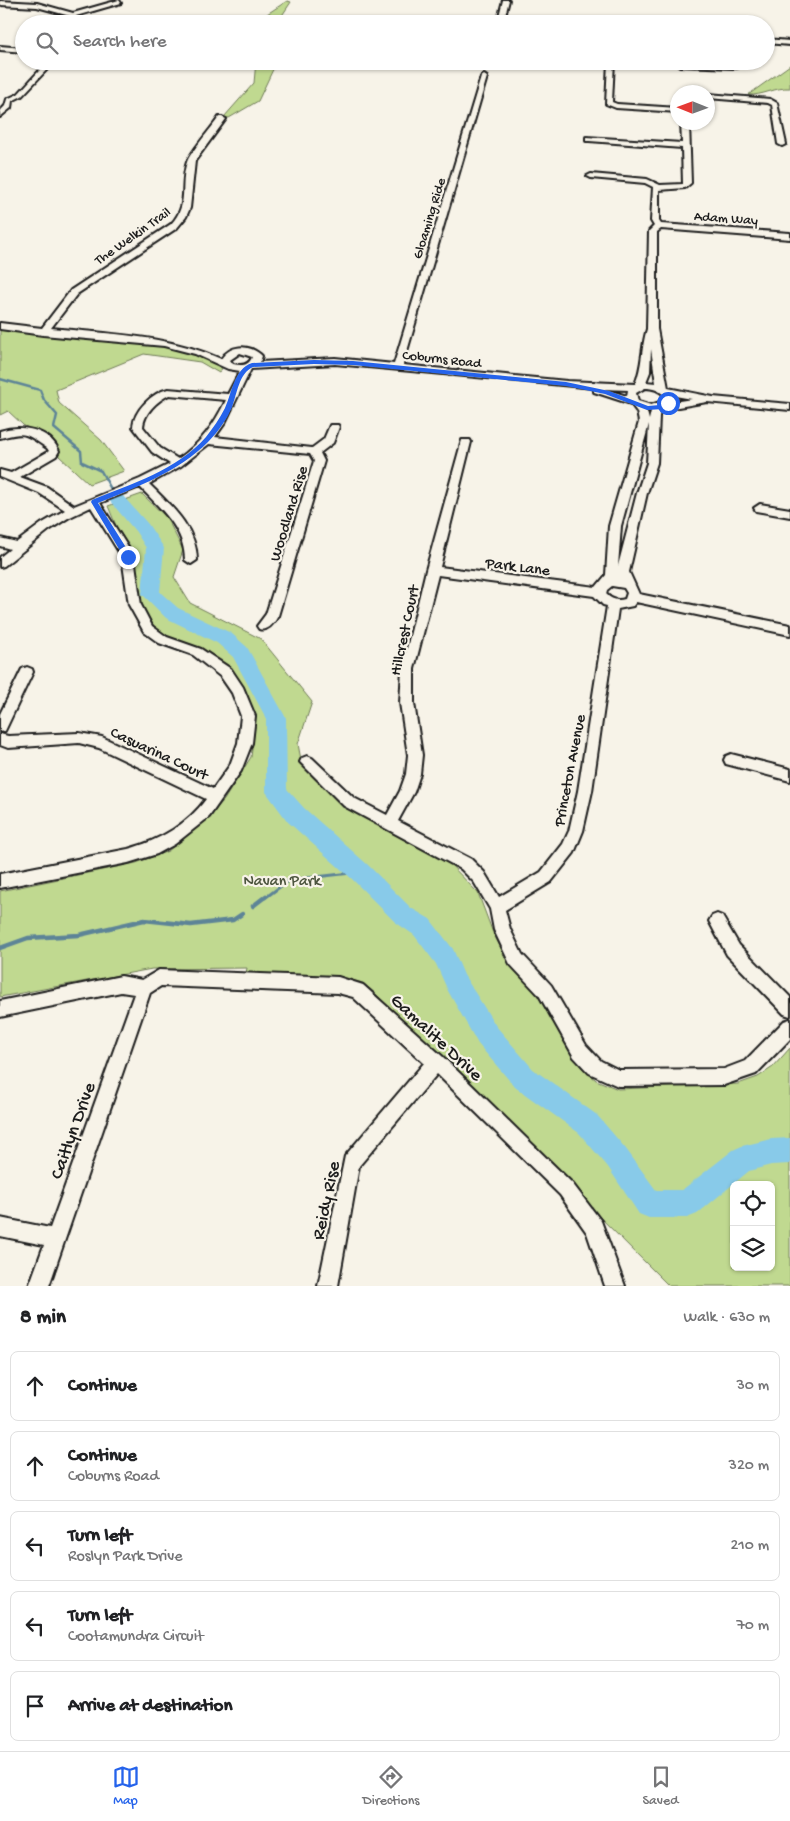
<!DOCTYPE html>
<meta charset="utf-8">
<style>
:root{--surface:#fff;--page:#f2f2f2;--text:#202124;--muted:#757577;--line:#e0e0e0;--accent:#2563eb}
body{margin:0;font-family:"Gochi Hand",sans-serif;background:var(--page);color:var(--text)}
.controls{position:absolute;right:15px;bottom:15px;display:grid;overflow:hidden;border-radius:8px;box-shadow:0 1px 4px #0004}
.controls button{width:45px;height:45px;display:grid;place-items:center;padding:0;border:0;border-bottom:1px solid var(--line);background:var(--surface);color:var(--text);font:25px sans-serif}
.compass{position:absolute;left:670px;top:85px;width:45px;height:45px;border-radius:50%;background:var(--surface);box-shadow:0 1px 4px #0004;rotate:271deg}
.stop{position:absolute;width:15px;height:15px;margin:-11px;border:4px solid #2563eb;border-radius:50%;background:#fff}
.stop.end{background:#2563eb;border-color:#fff;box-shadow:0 1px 5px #0008}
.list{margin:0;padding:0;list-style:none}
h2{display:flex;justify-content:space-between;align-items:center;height:65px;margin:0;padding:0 20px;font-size:21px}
h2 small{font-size:16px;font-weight:400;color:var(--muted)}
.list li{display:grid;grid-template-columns:32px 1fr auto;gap:15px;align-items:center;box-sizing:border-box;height:70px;margin:0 10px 10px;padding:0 10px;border:1px solid var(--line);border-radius:8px}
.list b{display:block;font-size:19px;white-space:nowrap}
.list p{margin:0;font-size:16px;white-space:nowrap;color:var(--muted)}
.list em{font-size:16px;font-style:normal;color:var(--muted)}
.icon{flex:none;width:28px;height:28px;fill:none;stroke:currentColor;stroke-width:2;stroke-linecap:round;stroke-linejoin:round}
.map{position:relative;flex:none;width:790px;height:1286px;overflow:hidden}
.search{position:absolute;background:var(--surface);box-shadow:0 1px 4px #0004;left:15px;right:15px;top:15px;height:55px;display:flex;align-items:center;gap:12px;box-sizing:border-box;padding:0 18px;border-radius:28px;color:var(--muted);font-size:19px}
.sheet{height:465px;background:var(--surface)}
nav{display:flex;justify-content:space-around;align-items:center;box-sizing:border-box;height:70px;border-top:1px solid var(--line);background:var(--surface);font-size:14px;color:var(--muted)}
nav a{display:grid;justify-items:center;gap:2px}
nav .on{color:var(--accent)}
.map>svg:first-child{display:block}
</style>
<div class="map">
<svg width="790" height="1286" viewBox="0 0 790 1286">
<rect width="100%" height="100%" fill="#f7f3e8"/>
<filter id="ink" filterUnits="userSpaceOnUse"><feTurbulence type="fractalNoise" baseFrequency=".02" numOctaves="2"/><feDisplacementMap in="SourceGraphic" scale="10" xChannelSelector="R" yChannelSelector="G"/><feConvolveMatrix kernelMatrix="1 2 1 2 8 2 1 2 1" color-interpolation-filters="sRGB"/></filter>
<g filter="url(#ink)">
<path fill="#c0d990" stroke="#6e7a56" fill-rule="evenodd" d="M 287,1 L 291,2 L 279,20 L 279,24 L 264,24 L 267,14 Z
M 256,61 L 277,61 L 258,101 L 229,118 L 224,117 L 254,83 Z
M 790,65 L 790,88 C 775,87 763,96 748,95 Z
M 0,329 L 167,344 L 224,365 L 219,373 L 200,362 L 144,354 L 56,390 L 59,403 L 101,440 L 124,471 L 89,484 L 59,456 L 55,445 L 23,425 L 8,411 L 0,415 Z
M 142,494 L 167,518 L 183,550 L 174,577 L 190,603 L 261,639 L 312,702 L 298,744 L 302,765 L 346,808 L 448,862 L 478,893 L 493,933 L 504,954 L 537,993 L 581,1067 L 596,1080 L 618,1089 L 738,1084 L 758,1077 L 773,1067 L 790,1048 L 790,1286 L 669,1286 L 376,994 L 363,983 L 347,979 L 246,973 L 247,968 L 152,969 L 0,997 L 0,891 L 136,863 L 168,851 L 202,824 L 224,800 L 251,757 L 255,725 L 237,681 L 212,657 L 186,643 L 170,638 L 155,627 L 142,609 L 137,571 L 130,547 L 117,528 L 108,506 ZM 734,1185 L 771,1185 L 771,1267 L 734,1267 Z"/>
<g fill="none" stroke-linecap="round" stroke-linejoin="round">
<path stroke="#5d8497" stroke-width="2.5" d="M 0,379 L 40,390 L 44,400 L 57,415 L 54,428 L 81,451 L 82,462 L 101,471 L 117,500"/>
<path stroke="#5d8497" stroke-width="3" d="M 265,898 L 289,880 L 360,872"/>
<path stroke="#5d8497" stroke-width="4.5" d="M 253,906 L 266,896
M 0,948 L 28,938 L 79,935 L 144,920 L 191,925 L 233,920 L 242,914"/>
<path fill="#88cae9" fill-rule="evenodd" d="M 117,494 L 123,496 L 148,524 L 164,548 L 160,592 L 178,608 L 231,633 L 247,647 L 286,718 L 287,789 L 304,808 L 368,865 L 411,908 L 430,919 L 453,949 L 464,975 L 496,1026 L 533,1069 L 597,1115 L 626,1149 L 656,1190 L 682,1190 L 733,1150 L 742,1146 L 771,1139 L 790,1138 L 790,1164 L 771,1165 L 749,1171 L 697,1214 L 687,1218 L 649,1218 L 639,1214 L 608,1167 L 579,1133 L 515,1087 L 478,1044 L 448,991 L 436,964 L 414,935 L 395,922 L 352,879 L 288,822 L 266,792 L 266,718 L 233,657 L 217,643 L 166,618 L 142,594 L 146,548 L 136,532 L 109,500 L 111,496 Z"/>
<g stroke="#1c1c1c" stroke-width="4">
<path id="minor" d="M 119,0 L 121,3 L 76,16 L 80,24 L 74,24 L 70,16 L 37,7 L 0,5 L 0,1 L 37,3 L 73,13 Z
M 503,0 L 509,0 L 503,24 L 497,24 Z
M 766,39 L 790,41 L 790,45 L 766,43 Z
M 0,46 L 24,48 L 24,52 L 0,50 Z
M 48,61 L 55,61 L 22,96 L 12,101 L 11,108 L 0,117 L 0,111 L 5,106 L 7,99 L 18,94 Z
M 608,61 L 614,61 L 612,102 L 617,104 L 678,108 L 678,112 L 616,108 L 606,104 Z
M 747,61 L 759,61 L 736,68 L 680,66 L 677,64 L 680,62 L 736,64 Z
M 484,75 L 487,77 L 403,365 L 567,381 L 635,384 C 643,366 641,347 647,329 L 649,231 L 654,226 L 651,221 L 653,187 L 645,183 L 591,178 L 587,176 L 591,174 L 647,179 L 660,185 L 683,184 L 682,148 L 589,141 L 586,141 L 586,137 L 682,143 L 681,122 L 689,122 L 691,183 L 685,188 L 659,190 L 659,221 L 661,224 L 790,233 L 790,239 L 661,229 L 657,232 L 657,329 L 668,388 L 713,397 L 790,404 L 790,410 L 707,402 L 661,410 L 659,416 L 657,463 L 647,493 L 629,572 L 639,594 L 790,625 L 790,635 L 636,602 L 633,606 L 618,609 L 592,791 L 583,831 L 574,853 L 551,882 L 505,910 L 510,929 L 522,954 L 551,985 L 586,1045 L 601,1061 L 619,1070 L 724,1069 L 745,1061 L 784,1021 L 790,1019 L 790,1039 L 756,1074 L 724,1085 L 618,1086 L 589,1073 L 574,1057 L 539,995 L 510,964 L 494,930 L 490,909 L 474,882 L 461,869 L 344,806 L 300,762 L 302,758 L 307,756 L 312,758 L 354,798 L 387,815 L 400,791 L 406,774 L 408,755 L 400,703 L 402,669 L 426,570 L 462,440 L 470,440 L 471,442 L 440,567 L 596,587 L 606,575 L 609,526 L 639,422 L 637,412 L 631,404 L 594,392 L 594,388 L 335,364 L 251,369 L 225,423 L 215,437 L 312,448 L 324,439 L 330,425 L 338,425 L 339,427 L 333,443 L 320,453 L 324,461 L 278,616 C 274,623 268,632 259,629 L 257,626 L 266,614 L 314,461 L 310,454 L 209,444 L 181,466 L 149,484 C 170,505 197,528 197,560 L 191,564 L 185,560 C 185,529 160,508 140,487 L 100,503 L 134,557 L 141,605 L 152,626 L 167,637 L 201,649 L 231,669 L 243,687 L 255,716 L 252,743 L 241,771 L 209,817 L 175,844 L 157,854 L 128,863 L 0,888 L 0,874 L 128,849 C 158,841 187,825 206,799 L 99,748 L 79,743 L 8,748 L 0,745 L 0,734 L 8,736 L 79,733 L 102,737 L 213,789 L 230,765 L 238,743 L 241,716 L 232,693 L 221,677 L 193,655 L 159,643 L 144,632 L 129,605 L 122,557 L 91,507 L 68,518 L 49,530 L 4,566 L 0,567 L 0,557 L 10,549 L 0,546 L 0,538 L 17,542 L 41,524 L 65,510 L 39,493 L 0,477 L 0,470 L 11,473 L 49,451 L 47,448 C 25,433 26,431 0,438 L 0,431 C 20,424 50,429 59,451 L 56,456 L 20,477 L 47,487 L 74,506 L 140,479 L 170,464 L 152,452 L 133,427 C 134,410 152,393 168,389 L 228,394 L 240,371 L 228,369 L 195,354 L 164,346 L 43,335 L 0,329 L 0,323 L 42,328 L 71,290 L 171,224 C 190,204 179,185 187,162 C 191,151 212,128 219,117 L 222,117 L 226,119 L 195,161 L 190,208 L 186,217 L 177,228 L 77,294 L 51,328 C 108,334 168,335 221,359 C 230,345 248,344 260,354 L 262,356 L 260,362 L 335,358 L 394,364 L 481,77 ZM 651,349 L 656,383 L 646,382 L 650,372 ZM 240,353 L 252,357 C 249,366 241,366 233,364 L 230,360 ZM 645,388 C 653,388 659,390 665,396 L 663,401 L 651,405 L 638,401 L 636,393 ZM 603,389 L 628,390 L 627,396 ZM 169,395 L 226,400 C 214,425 201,443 178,459 L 160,448 L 143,427 C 144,413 157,401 169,395 ZM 675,396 L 692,399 L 673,402 ZM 646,411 L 651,411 L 649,420 L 647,412 ZM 649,424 L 647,463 L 637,493 L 618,566 L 621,526 ZM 438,575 L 594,596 L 603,605 L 607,606 L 578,791 L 569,831 L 563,844 L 541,872 L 499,897 L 484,872 L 471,859 L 398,821 L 414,792 L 420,774 L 422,755 L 414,703 L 414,669 ZM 612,586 L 624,588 L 627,593 L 625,599 C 617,601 612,600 606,594 L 607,590 Z
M 708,94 L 770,99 L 777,103 L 786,144 L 782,146 L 778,144 L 772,105 L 768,103 L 708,98 Z
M 760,504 L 790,509 L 790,517 L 756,511 L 754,508 Z
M 27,667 L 32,669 L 33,672 L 5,731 L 0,732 L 0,714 L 22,669 Z
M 731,754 L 790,769 L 790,781 L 726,764 L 724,760 L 726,756 Z
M 717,914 L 722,916 L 739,945 L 790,997 L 790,1016 L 784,1014 L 727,955 L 709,921 L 712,916 Z
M 159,970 L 338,977 L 363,985 L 442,1056 L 572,1183 L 601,1221 L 625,1286 L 605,1286 L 587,1233 L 560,1195 L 437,1074 L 359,1166 L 338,1286 L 318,1286 L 345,1156 L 424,1063 L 353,997 L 338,993 L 161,986 L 150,993 L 49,1286 L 29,1286 L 44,1245 L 0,1236 L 0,1218 L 50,1228 L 134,994 L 121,992 L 0,1017 L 0,1001 L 121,976 L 142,980 Z"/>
</g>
<use href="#minor" fill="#f7f3e8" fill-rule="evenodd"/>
</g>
</g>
<path fill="#2563eb" d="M 314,360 L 353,361 L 566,382 L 609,391 L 648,406 L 660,405 L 668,401 L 672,403 L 663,409 L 647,410 L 605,394 L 566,386 L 353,365 L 314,364 L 253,367 C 239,373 237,394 232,407 C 227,419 218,432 208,442 C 178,472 137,487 98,503 L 132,557 L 125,559 L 91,502 L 92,500 C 131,484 177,470 206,437 C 213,428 220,418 225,408 C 232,393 234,369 252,363 Z"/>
<g text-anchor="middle" stroke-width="4.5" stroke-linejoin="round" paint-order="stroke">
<g font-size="14" fill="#1c1c1c" stroke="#f7f3e8">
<text transform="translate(726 217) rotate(4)" y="5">Adam Way</text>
<text transform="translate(428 218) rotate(-73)" y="5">Gloaming Ride</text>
<text transform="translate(132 235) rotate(-35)" y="5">The Welkin Trail</text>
<text transform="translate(442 358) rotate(6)" y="5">Coburns Road</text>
</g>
<g font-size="16" fill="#1c1c1c" stroke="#f7f3e8">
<text transform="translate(287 513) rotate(-73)" y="6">Woodland Rise</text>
<text transform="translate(518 565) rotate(7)" y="6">Park Lane</text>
<text transform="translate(403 630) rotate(-78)" y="6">Hillcrest Court</text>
<text transform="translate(160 752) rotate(25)" y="6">Casuarina Court</text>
<text transform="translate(568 770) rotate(-79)" y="6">Princeton Avenue</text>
</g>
<g font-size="16" fill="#4d553f" stroke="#f7f3e8">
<text x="282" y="885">Navan Park</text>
</g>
<g font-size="19" fill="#1c1c1c" stroke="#f7f3e8">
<text transform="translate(438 1036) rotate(43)" y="7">Gamalite Drive</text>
<text transform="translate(71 1130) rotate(-70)" y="7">Caitlyn Drive</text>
<text transform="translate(324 1200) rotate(-78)" y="7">Reidy Rise</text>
</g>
</g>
</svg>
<div class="controls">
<button><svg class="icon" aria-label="locate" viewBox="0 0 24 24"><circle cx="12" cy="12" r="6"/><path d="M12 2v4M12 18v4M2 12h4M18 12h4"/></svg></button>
<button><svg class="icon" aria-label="layers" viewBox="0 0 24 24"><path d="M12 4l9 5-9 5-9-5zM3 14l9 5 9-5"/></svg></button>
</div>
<svg class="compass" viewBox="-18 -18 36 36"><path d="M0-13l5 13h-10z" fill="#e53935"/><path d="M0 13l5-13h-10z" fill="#757577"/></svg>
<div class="stop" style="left:668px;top:403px"></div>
<div class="stop end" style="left:128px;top:557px"></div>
<div class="search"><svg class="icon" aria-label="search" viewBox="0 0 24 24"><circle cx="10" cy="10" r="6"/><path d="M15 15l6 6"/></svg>Search here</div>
</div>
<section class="sheet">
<h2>8 min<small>Walk · 630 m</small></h2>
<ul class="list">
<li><svg class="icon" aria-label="ahead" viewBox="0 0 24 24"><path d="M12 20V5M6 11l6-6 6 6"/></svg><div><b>Continue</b></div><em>30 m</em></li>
<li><svg class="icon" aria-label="ahead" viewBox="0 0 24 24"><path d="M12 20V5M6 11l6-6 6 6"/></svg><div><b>Continue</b><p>Coburns Road</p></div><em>320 m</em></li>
<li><svg class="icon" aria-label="left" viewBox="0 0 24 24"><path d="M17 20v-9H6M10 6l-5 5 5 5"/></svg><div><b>Turn left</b><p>Roslyn Park Drive</p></div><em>210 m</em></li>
<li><svg class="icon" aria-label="left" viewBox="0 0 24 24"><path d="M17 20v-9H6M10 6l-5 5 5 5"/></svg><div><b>Turn left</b><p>Cootamundra Circuit</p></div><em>70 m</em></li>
<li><svg class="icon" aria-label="arrive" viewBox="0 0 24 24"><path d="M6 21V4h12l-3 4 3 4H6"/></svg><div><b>Arrive at destination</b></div></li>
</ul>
</section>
<nav>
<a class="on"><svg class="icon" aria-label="map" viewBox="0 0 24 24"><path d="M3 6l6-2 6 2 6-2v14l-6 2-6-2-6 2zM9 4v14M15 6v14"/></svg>Map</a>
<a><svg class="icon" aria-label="directions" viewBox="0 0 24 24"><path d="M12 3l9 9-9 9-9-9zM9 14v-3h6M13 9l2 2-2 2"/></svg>Directions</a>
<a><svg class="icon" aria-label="saved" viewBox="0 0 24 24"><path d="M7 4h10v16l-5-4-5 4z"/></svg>Saved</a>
</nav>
